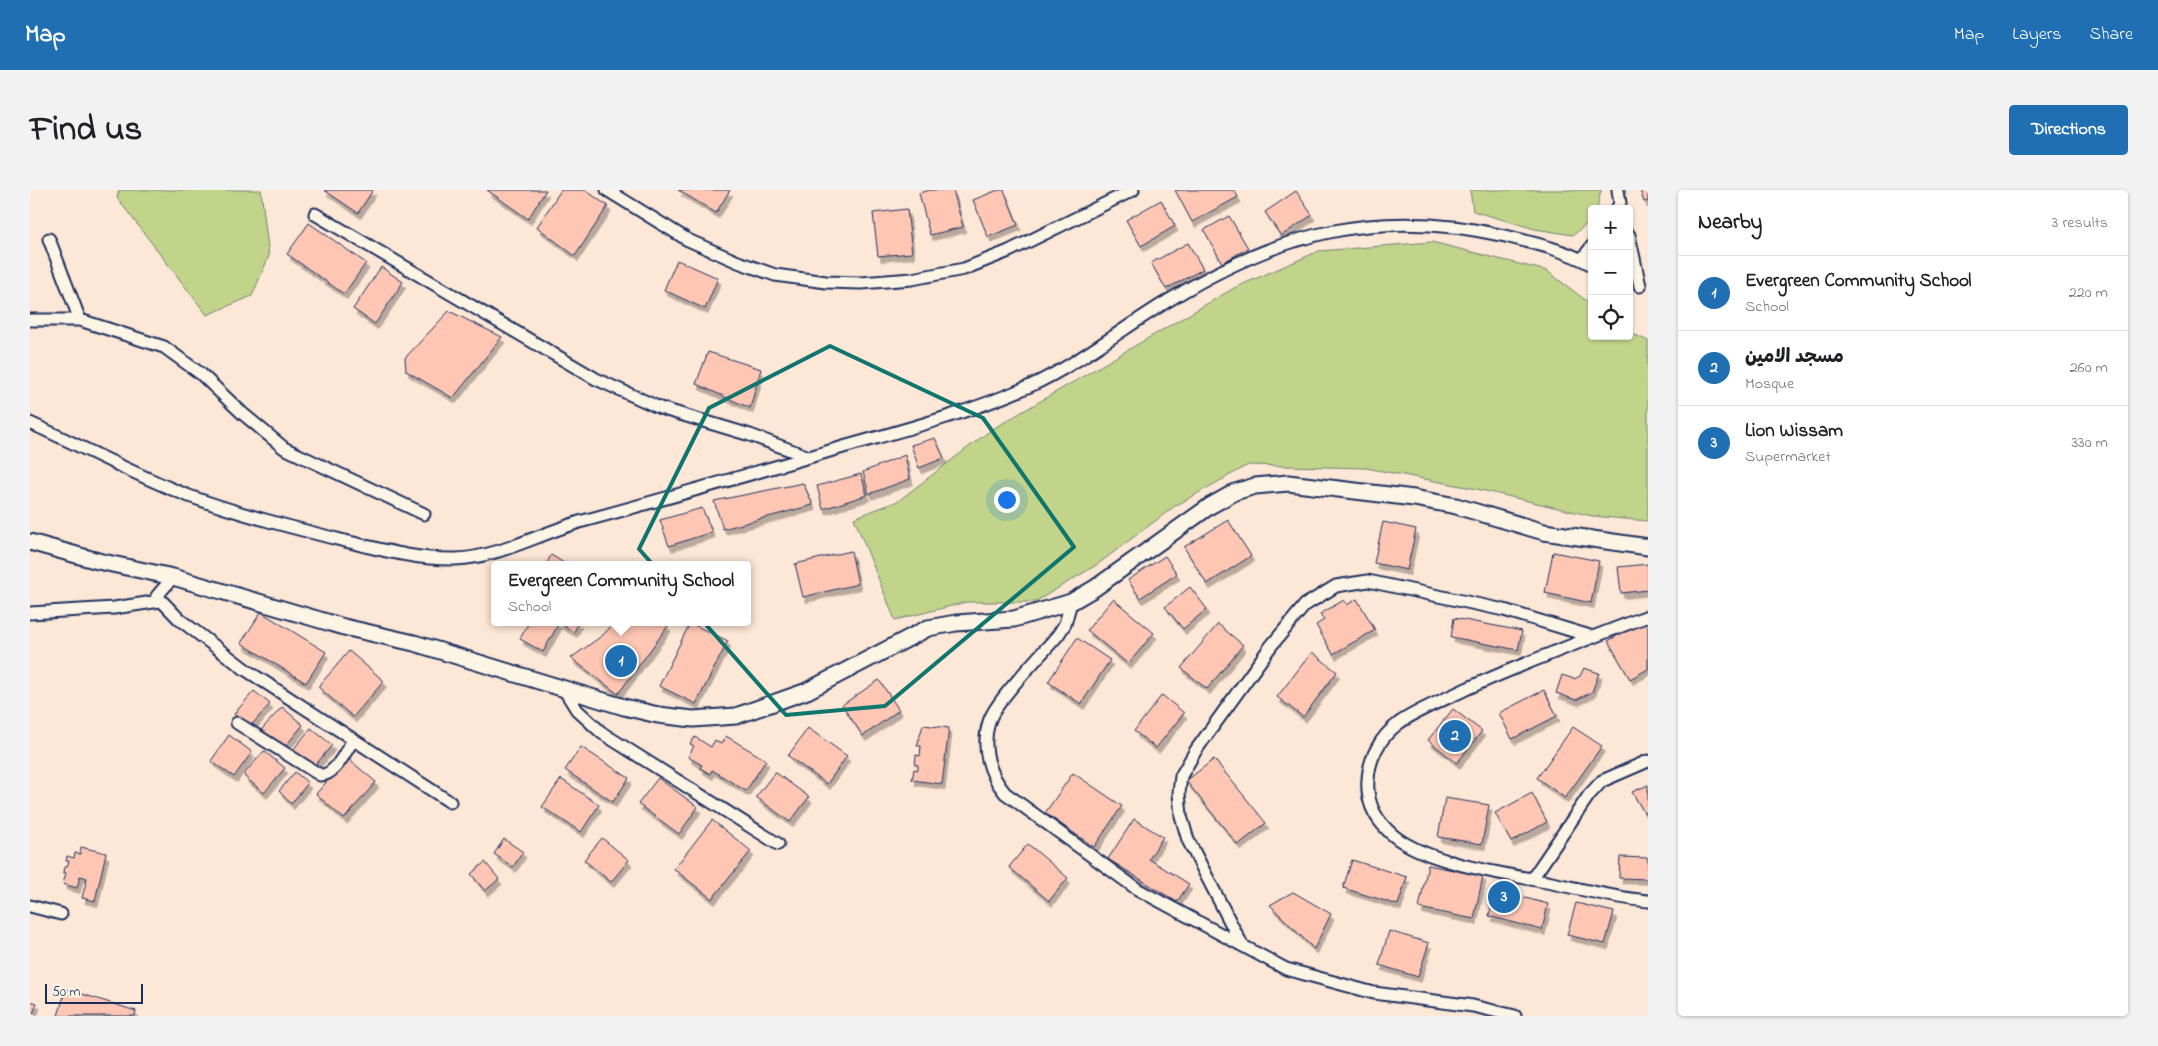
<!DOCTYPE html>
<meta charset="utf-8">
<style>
:root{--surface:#fff;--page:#f2f2f2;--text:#202124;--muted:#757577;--line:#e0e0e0;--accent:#1f6fb2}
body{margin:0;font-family:"Indie Flower","Playpen Sans Arabic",sans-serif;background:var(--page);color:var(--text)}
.controls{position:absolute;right:15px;top:15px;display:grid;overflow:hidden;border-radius:5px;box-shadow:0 1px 4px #0004}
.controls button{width:45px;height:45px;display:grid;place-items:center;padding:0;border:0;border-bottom:1px solid var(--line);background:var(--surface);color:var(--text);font:25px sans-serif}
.scale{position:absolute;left:15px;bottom:12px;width:98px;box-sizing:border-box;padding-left:5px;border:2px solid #1b2f5e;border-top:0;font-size:14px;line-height:18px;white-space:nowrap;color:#1b2f5e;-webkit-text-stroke:4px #fcf5e5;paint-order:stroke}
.you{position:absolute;left:976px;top:309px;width:18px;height:18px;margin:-12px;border:4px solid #fff;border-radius:50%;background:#1a73e8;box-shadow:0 0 0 8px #1a73e833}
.badge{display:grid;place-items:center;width:32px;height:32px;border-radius:50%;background:var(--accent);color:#fff;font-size:16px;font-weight:700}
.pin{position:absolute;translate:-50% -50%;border:2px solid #fff;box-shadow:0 1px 5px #0006}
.popup{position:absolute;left:461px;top:371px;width:260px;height:65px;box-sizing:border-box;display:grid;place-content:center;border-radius:5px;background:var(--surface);filter:drop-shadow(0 1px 4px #0005);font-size:16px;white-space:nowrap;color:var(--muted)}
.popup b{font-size:19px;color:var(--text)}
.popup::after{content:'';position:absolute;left:50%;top:100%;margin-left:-10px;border:10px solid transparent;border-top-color:var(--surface)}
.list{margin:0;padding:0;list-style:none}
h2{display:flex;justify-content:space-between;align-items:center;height:65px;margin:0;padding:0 20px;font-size:21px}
h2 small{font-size:16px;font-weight:400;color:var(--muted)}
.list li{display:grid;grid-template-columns:32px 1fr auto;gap:15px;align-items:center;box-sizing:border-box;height:75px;padding:0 20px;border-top:1px solid var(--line)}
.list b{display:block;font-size:19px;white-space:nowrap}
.list p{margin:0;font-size:16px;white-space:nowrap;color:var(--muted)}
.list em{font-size:16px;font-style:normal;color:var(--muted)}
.icon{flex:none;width:28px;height:28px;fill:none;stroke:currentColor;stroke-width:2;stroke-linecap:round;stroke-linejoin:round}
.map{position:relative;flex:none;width:1618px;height:826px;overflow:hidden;border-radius:5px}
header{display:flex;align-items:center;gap:30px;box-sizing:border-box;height:70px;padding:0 25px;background:var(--accent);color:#fff}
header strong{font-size:24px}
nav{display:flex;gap:28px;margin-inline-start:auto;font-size:18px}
.intro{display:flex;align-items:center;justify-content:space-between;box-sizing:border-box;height:120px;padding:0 30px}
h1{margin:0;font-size:35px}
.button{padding:12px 22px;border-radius:5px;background:var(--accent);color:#fff;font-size:18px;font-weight:700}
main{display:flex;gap:30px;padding:0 30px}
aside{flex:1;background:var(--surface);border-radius:5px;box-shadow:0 1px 4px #0004}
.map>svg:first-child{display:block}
</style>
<header>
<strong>Map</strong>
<nav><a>Map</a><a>Layers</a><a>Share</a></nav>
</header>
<div class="intro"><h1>Find us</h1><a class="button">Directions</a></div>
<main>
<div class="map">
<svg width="1618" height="826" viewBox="0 0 1618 826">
<defs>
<filter id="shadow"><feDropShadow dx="3" dy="5.5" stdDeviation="0" flood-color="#0004"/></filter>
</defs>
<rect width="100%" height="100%" fill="#fde7d6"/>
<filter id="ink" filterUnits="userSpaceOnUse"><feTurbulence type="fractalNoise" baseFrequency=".02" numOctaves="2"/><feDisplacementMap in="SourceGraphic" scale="10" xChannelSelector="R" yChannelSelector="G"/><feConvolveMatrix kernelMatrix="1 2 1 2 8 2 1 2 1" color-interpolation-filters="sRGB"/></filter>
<g filter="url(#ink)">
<path fill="#c1d48a" stroke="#6e8274" d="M 89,0 L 231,0 L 239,66 L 222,106 L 177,125 L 87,8 Z
M 1440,0 L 1571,0 L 1567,19 L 1562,19 L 1562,30 L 1543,45 L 1505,39 L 1443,21 Z
M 1402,52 L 1517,81 L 1562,115 L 1562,146 L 1599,146 L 1599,142 L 1618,151 L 1618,331 L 1562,326 L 1447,299 L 1336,278 L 1218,275 L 1145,316 L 1068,374 L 1005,412 L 937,412 L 865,430 L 824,328 L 868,311 L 961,240 L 1204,98 L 1289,61 Z"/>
<path fill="#ffc6b4" stroke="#1b2f5e" filter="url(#shadow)" d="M 294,0 L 343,0 L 328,23 Z
M 457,0 L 516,0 L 498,29 Z
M 531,0 L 555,0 L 578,16 L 545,66 L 507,37 Z
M 648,0 L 700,0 L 686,23 Z
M 900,0 L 923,0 L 933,37 L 900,45 L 889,3 Z
M 968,0 L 974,0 L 988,35 L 958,47 L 943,10 Z
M 1145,0 L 1204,0 L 1208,7 L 1162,32 Z
M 1610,0 L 1618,0 L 1618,11 L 1614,12 Z
M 1266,1 L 1282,25 L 1251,46 L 1235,22 Z
M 1131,10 L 1145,36 L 1111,56 L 1096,30 Z
M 877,19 L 882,63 L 848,66 L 843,23 Z
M 1199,26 L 1218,58 L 1192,73 L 1174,40 Z
M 279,33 L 336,73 L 314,104 L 257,64 Z
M 1158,53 L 1173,79 L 1136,99 L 1121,73 Z
M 647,70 L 688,88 L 675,119 L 634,100 Z
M 351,77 L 373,92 L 345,134 L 323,119 Z
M 419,121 L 472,147 L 423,208 L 376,181 L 375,168 Z
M 678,162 L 731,179 L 720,218 L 666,194 Z
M 905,248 L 914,268 L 889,278 L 881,255 Z
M 875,265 L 880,289 L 839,304 L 833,282 Z
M 831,284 L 837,305 L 793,319 L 787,296 Z
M 773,293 L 783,315 L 693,339 L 684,311 Z
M 672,318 L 682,342 L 639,356 L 630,330 Z
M 1198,330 L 1221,366 L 1177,394 L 1154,357 Z
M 1353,332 L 1386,339 L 1377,380 L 1344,373 Z
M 821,361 L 828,394 L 773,407 L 765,374 Z
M 1523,362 L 1569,371 L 1561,413 L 1515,403 Z
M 521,365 L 537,375 L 516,375 Z
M 1135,366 L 1147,384 L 1110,408 L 1098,390 Z
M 1618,374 L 1618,400 L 1591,403 L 1588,377 Z
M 1160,397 L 1177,419 L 1153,439 L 1135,417 Z
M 1083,409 L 1124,443 L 1098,474 L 1057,440 Z
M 1327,409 L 1345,440 L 1303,464 L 1286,435 L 1294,430 L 1290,424 L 1314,410 L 1317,415 Z
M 231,422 L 296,462 L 276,493 L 211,453 Z
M 1424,428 L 1492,441 L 1488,460 L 1421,447 Z
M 1614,430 L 1618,438 L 1618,479 L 1600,489 L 1578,451 Z
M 499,432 L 549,432 L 544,442 L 529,433 L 513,462 L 490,449 Z
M 585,432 L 633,432 L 638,436 L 588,504 L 541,468 L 573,445 Z
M 660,433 L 698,451 L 666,514 L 629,496 Z
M 1188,434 L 1213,455 L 1177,499 L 1151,478 Z
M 1047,448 L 1080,470 L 1051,514 L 1018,492 Z
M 319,461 L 354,491 L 323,527 L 288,497 Z
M 1282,462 L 1307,482 L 1273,527 L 1247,507 Z
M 1554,478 L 1569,483 L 1562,502 L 1546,510 L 1526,503 L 1532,485 L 1544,489 L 1550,486 Z
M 849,490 L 869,520 L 833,546 L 812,515 Z
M 1514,500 L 1527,526 L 1482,549 L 1469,523 Z
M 224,501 L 240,514 L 219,538 L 204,524 Z
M 1132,505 L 1154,523 L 1126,558 L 1104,541 Z
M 252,517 L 273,535 L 253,559 L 231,540 Z
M 1423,519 L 1452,541 L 1427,573 L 1398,550 Z
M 893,535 L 919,538 L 912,594 L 882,590 L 884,579 L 888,580 L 888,575 L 885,575 L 886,565 L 890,566 L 891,556 L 887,556 Z
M 1543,537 L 1572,556 L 1535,608 L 1507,588 Z
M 281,538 L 302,555 L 283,578 L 262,561 Z
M 778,538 L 817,566 L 797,594 L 758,566 Z
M 199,545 L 222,562 L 204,587 L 181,571 Z
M 696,546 L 736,570 L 716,601 L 682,580 L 680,584 L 670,578 L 672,575 L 658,567 L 664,556 L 660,554 L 665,547 L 681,557 L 685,550 L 691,554 Z
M 551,557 L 599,588 L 583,612 L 535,580 Z
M 234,561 L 255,578 L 234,603 L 215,587 L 214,584 Z
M 317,568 L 346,592 L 314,629 L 286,604 Z
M 1184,569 L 1236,633 L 1208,655 L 1156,591 Z
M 265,582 L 278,593 L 261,614 L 249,601 Z
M 745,582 L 779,607 L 760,632 L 726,607 Z
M 1043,583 L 1092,616 L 1064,657 L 1015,623 Z
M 628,588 L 668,617 L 649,644 L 608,614 Z
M 531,589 L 569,615 L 551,642 L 512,617 Z
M 1618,595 L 1618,629 L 1602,602 Z
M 1502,603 L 1517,632 L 1481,652 L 1465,623 Z
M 1415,608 L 1459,615 L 1452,654 L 1408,647 Z
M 1104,629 L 1133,647 L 1119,669 L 1159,694 L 1147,712 L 1078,669 Z
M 682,630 L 721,661 L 682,709 L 644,679 Z
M 572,648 L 599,670 L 581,692 L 554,670 Z
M 474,649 L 493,662 L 483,677 L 464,664 Z
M 998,654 L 1038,688 L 1019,711 L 979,677 Z
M 51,657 L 76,663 L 65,711 L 52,708 L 57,688 L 50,686 L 47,698 L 33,694 L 36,683 L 33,682 L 34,677 L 37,677 L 39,671 L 36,671 L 37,666 L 44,668 L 45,663 L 50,664 Z
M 1590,667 L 1618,668 L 1618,689 L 1589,688 Z
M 1322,670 L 1377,687 L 1368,715 L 1313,698 Z
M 455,672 L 469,689 L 455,701 L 441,684 Z
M 1398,675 L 1453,686 L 1444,729 L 1389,718 Z
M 1465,700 L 1518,714 L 1512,740 L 1459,726 Z
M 1263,702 L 1301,724 L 1284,759 L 1240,715 Z
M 1546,713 L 1584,722 L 1575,754 L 1537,745 Z
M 1359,741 L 1399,753 L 1388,787 L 1349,775 Z
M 36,799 L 106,821 L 105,826 L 28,826 Z
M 0,811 L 7,813 L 2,826 L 0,826 Z"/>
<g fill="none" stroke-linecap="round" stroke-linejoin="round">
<g stroke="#1b2f5e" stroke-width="15">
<path id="street" d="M 577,0 L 658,50 L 708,72 L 745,85 L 796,92 L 831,93 L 882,89 L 934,79 L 979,61 L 1103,0
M 1587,19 L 1590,13 L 1588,0
M 285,24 L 566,189 L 630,218 L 720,245 L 779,267
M 1599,45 L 1610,96
M 19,49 L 50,130
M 1552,69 L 1562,56
M 0,130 L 50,130 L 134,157 L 171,184 L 212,223 L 254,258 L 394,324
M 0,233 C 53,257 105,285 159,306 C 209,324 260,337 311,350 C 349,359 386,370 426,369 C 467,368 513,342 553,331 C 639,308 724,283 810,258 C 873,240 939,223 1000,196 C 1050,173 1094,137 1141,109 C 1250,42 1349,17 1475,46 C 1504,53 1535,60 1562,75
M 143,387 L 127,406 L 149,429 L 216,480 L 420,612
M 1041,412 L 1035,434 L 1028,445 C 1013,463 964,512 959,532 C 951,557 959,584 975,603 L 1107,699 L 1256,779 L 1344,803 L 1443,816 L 1485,826
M 0,423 L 84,418 L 130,411
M 1618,426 C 1557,449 1496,472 1436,499 C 1414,510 1389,519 1369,533 C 1350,547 1339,568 1338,590 C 1336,613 1347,632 1364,646 C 1399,674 1477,684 1522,693 C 1554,700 1586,708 1618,711
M 535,501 L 547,520 L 572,543 L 748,654
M 207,533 L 290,585 C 305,586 315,562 323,550
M 1502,689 L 1559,605 L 1572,591 L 1618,571
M 0,716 L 31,724
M 1211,753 L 1158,650 L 1151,626 L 1149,603 L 1151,586 L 1166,560 L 1241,456 L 1275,415 L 1306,396 L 1338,391 L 1474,420 L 1563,447"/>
</g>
<g stroke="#1b2f5e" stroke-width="19">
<path id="secondary" d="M 0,352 L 68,371 L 143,387 L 314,437 L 384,453 L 594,517 L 628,525 L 663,529 L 706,526 L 777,501 L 898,438 L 926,433 L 984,429 L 1041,412 L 1065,398 L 1180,316 L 1205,302 L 1225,296 L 1258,293 L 1384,308 L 1426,316 L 1514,342 L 1618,357"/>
</g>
<use href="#street" stroke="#fcf5e5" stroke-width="11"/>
<use href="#secondary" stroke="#fcf5e5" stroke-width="15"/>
</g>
</g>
<path fill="none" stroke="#0f766e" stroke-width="4" stroke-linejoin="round" d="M 800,156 L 953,228 L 1044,357 L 855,516 L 756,525 L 609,359 L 679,218 Z"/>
</svg>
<div class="controls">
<button>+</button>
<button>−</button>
<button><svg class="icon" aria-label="locate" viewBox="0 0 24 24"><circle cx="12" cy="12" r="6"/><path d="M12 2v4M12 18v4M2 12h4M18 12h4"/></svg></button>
</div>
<div class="scale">50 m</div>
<div class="you"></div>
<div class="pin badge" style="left:591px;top:471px">1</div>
<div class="popup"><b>Evergreen Community School</b>School</div>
<div class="pin badge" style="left:1425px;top:546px">2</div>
<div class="pin badge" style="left:1474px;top:707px">3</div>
</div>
<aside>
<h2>Nearby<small>3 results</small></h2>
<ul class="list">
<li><span class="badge">1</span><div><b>Evergreen Community School</b><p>School</p></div><em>220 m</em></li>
<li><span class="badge">2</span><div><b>مسجد الامين</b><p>Mosque</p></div><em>260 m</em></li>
<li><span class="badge">3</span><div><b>Lion Wissam</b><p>Supermarket</p></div><em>330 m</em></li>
</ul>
</aside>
</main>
